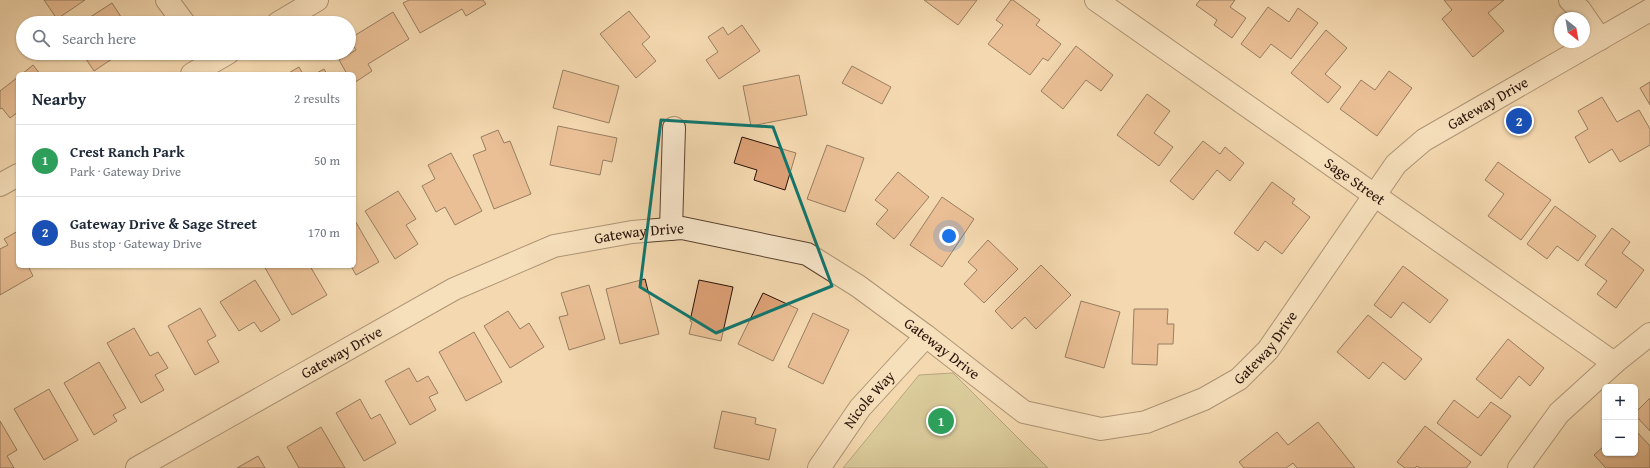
<!DOCTYPE html>
<meta charset="utf-8">
<style>
:root{--surface:#fff;--page:#f6f6f7;--text:#1f2937;--muted:#747a83;--line:#e0e1e3;--accent:#8f2418}
body{margin:0;font-family:"Gentium Book Plus",serif;background:var(--page);color:var(--text)}
.controls{position:absolute;right:12px;bottom:12px;display:grid;overflow:hidden;border-radius:6px;box-shadow:0 1px 3px #0004}
.controls button{width:36px;height:36px;display:grid;place-items:center;padding:0;border:0;border-bottom:1px solid var(--line);background:var(--surface);color:var(--text);font:20px sans-serif}
.compass{position:absolute;left:1554px;top:12px;width:36px;height:36px;border-radius:50%;background:var(--surface);box-shadow:0 1px 3px #0004;rotate:149deg}
.you{position:absolute;left:949px;top:236px;width:14px;height:14px;margin:-10px;border:3px solid #fff;border-radius:50%;background:#1a73e8;box-shadow:0 0 0 6px #1a73e833}
.badge{display:grid;place-items:center;width:26px;height:26px;border-radius:50%;background:var(--accent);color:#fff;font-size:13px;font-weight:700}
.pin{position:absolute;translate:-50% -50%;border:2px solid #fff;box-shadow:0 1px 4px #0006}
.list{margin:0;padding:0;list-style:none}
h2{display:flex;justify-content:space-between;align-items:center;height:52px;margin:0;padding:0 16px;font-size:17px}
h2 small{font-size:13px;font-weight:400;color:var(--muted)}
.list li{display:grid;grid-template-columns:26px 1fr auto;gap:12px;align-items:center;box-sizing:border-box;height:72px;padding:0 16px;border-top:1px solid var(--line)}
.list b{display:block;font-size:15px;white-space:nowrap}
.list p{margin:0;font-size:13px;white-space:nowrap;color:var(--muted)}
.list em{font-size:13px;font-style:normal;color:var(--muted)}
.icon{flex:none;width:22px;height:22px;fill:none;stroke:currentColor;stroke-width:2;stroke-linecap:round;stroke-linejoin:round}
.map{position:relative;flex:none;width:1650px;height:468px;overflow:hidden}
.search{position:absolute;background:var(--surface);box-shadow:0 1px 3px #0004;left:16px;top:16px;width:340px;height:44px;display:flex;align-items:center;gap:10px;box-sizing:border-box;padding:0 14px;border-radius:22px;color:var(--muted);font-size:15px}
.panel{position:absolute;background:var(--surface);box-shadow:0 1px 3px #0004;left:16px;top:72px;width:340px;height:196px;border-radius:6px}
.map>svg:first-child{display:block}
</style>
<div class="map">
<svg width="1650" height="468" viewBox="0 0 1650 468">
<rect width="100%" height="100%" fill="#f4d8af"/>
<filter id="stains"><feTurbulence type="fractalNoise" baseFrequency=".005" numOctaves="4"/><feColorMatrix values="0 0 0 0 .2 0 0 0 0 .09 0 0 0 0 .02 0 0 0 .5 -.17"/></filter>
<radialGradient id="worn" r=".72"><stop offset=".6" stop-color="#630" stop-opacity="0"/><stop offset="1" stop-color="#630" stop-opacity=".3"/></radialGradient>
<path fill="#bfbe88" stroke="#726747" d="M 953,373 L 1048,468 L 843,468 L 919,375 Z"/>
<path fill="#dda176" stroke="#261006" d="M 44,0 L 85,0 L 57,19 Z
M 409,0 L 483,0 L 486,4 L 466,16 L 462,9 L 420,33 L 403,3 Z
M 924,0 L 977,0 L 958,25 Z
M 1011,0 L 1013,0 L 1040,20 L 1036,25 L 1061,44 L 1048,61 L 1043,58 L 1030,75 L 988,44 L 1003,25 L 996,20 Z
M 1200,0 L 1235,0 L 1230,7 L 1246,18 L 1232,38 L 1214,25 L 1217,20 L 1196,5 Z
M 1444,0 L 1504,0 L 1488,13 L 1504,31 L 1473,57 L 1442,19 L 1452,10 Z
M 112,3 L 125,23 L 81,23 Z
M 1268,7 L 1289,22 L 1298,8 L 1318,23 L 1291,59 L 1271,44 L 1260,58 L 1241,44 Z
M 629,11 L 650,37 L 642,44 L 656,61 L 636,78 L 600,34 Z
M 393,12 L 409,39 L 368,64 L 372,71 L 354,83 L 354,74 L 347,74 L 339,60 L 356,50 L 349,39 Z
M 742,25 L 760,51 L 719,79 L 706,60 L 718,52 L 708,37 L 723,27 L 728,35 Z
M 1326,30 L 1347,48 L 1325,74 L 1341,87 L 1328,103 L 1291,73 Z
M 1076,46 L 1113,75 L 1101,91 L 1086,80 L 1063,109 L 1041,91 Z
M 82,53 L 121,53 L 94,71 Z
M 33,65 L 40,74 L 22,74 Z
M 852,66 L 891,87 L 882,104 L 842,83 Z
M 299,67 L 303,74 L 287,74 Z
M 324,69 L 327,74 L 315,74 Z
M 563,70 L 619,86 L 609,123 L 553,108 Z
M 1389,71 L 1412,88 L 1377,136 L 1340,109 L 1361,80 L 1375,90 Z
M 799,75 L 807,115 L 751,126 L 743,86 Z
M 18,77 L 18,112 L 10,118 L 2,108 L 0,109 L 0,91 Z
M 1650,82 L 1650,105 L 1640,88 Z
M 1147,94 L 1170,111 L 1154,133 L 1173,147 L 1159,166 L 1117,135 Z
M 1602,97 L 1617,122 L 1639,110 L 1650,129 L 1650,145 L 1620,162 L 1612,149 L 1589,163 L 1575,137 L 1588,129 L 1578,111 Z
M 558,126 L 617,138 L 612,162 L 603,160 L 600,175 L 550,165 Z
M 498,130 L 504,143 L 510,141 L 531,194 L 494,209 L 473,155 L 486,150 L 481,137 Z
M 742,137 L 796,153 L 785,190 L 754,180 L 757,170 L 734,163 Z
M 1203,141 L 1220,154 L 1225,147 L 1244,163 L 1230,181 L 1217,170 L 1193,200 L 1170,181 Z
M 827,145 L 864,158 L 845,212 L 807,199 Z
M 451,153 L 482,211 L 455,225 L 445,207 L 436,212 L 422,186 L 435,179 L 428,165 Z
M 1498,162 L 1551,200 L 1521,240 L 1488,216 L 1504,194 L 1485,180 Z
M 898,172 L 929,197 L 894,239 L 876,224 L 888,210 L 875,200 Z
M 1272,182 L 1295,199 L 1292,203 L 1310,217 L 1282,254 L 1265,241 L 1258,251 L 1234,233 Z
M 398,191 L 416,219 L 406,225 L 418,244 L 395,259 L 365,211 Z
M 942,197 L 974,219 L 942,267 L 910,245 Z
M 1555,206 L 1596,236 L 1578,261 L 1557,246 L 1547,259 L 1527,244 Z
M 354,219 L 379,262 L 356,275 L 351,266 L 354,266 Z
M 1612,228 L 1630,242 L 1622,253 L 1644,270 L 1616,308 L 1597,294 L 1607,281 L 1585,265 Z
M 18,231 L 18,266 L 28,266 L 33,276 L 0,295 L 0,249 L 8,245 L 4,239 Z
M 988,240 L 1018,269 L 984,303 L 964,284 L 977,270 L 968,262 Z
M 1041,265 L 1071,295 L 1036,329 L 1025,317 L 1012,329 L 995,311 Z
M 264,266 L 310,266 L 327,295 L 292,315 Z
M 1403,266 L 1448,300 L 1430,323 L 1403,302 L 1391,318 L 1374,305 Z
M 645,279 L 659,334 L 620,344 L 606,289 Z
M 255,280 L 280,320 L 261,332 L 254,322 L 239,331 L 220,302 Z
M 699,280 L 733,287 L 721,341 L 689,334 L 692,322 L 690,321 Z
M 589,285 L 605,339 L 569,350 L 559,317 L 568,315 L 561,293 Z
M 763,293 L 798,309 L 773,361 L 738,344 Z
M 1081,301 L 1120,312 L 1104,368 L 1065,357 Z
M 200,308 L 216,336 L 207,341 L 219,362 L 195,375 L 168,326 Z
M 1134,309 L 1168,309 L 1167,324 L 1174,324 L 1173,344 L 1158,344 L 1157,365 L 1132,364 Z
M 508,311 L 520,329 L 529,323 L 544,347 L 510,368 L 484,326 Z
M 813,313 L 849,330 L 823,384 L 788,367 Z
M 1368,315 L 1422,359 L 1405,380 L 1383,362 L 1369,379 L 1337,352 Z
M 134,328 L 150,356 L 158,352 L 168,368 L 155,375 L 164,390 L 141,403 L 107,343 Z
M 474,332 L 502,382 L 466,401 L 439,352 Z
M 1508,339 L 1544,368 L 1530,386 L 1519,376 L 1501,399 L 1476,379 Z
M 99,362 L 126,408 L 113,415 L 117,421 L 94,435 L 64,383 Z
M 409,368 L 417,382 L 428,376 L 438,393 L 429,397 L 436,410 L 410,425 L 385,381 Z
M 49,389 L 78,440 L 44,460 L 14,409 Z
M 1650,398 L 1650,431 L 1635,415 L 1635,413 Z
M 360,399 L 371,419 L 380,414 L 396,443 L 364,461 L 336,413 Z
M 1454,400 L 1478,418 L 1491,402 L 1511,416 L 1481,456 L 1437,423 Z
M 722,411 L 756,418 L 755,424 L 776,429 L 769,460 L 714,448 Z
M 0,421 L 17,450 L 7,456 L 14,468 L 0,468 Z
M 1318,422 L 1355,468 L 1297,468 L 1293,463 L 1286,468 L 1244,468 L 1239,462 L 1277,432 L 1288,445 Z
M 1425,426 L 1471,462 L 1466,468 L 1420,468 L 1417,466 L 1415,468 L 1405,468 L 1397,462 Z
M 321,427 L 345,468 L 299,468 L 287,447 Z
M 1635,430 L 1650,446 L 1650,468 L 1606,468 L 1594,455 L 1605,445 L 1605,453 L 1635,453 Z
M 258,456 L 265,468 L 237,468 Z"/>
<g fill="none" stroke-linecap="round" stroke-linejoin="round">
<g stroke="#5a4230" stroke-width="24">
<g id="minor">
<path d="M 167,0 L 184,23"/>
<path id="s1" d="M 1096,0 L 1614,363"/>
<path d="M 1570,0 L 1580,10 L 1600,39"/>
<path d="M 278,23 L 317,0"/>
<path d="M 192,74 L 228,53"/>
<path d="M 0,185 L 18,175"/>
<path d="M 671,229 L 674,128"/>
<path id="s2" d="M 137,468 L 454,289 L 554,246 L 632,232 L 682,228 L 807,254 L 858,286 L 926,336 L 1024,412 L 1101,429 L 1146,422 L 1204,399 L 1239,379 L 1268,350 L 1396,164 L 1424,140 L 1650,10"/>
<path id="s3" d="M 819,468 L 860,408 L 926,336"/>
<path d="M 1519,468 L 1559,413 L 1614,363 L 1650,334"/>
</g>
</g>
<use href="#minor" stroke="#f8e6cb" stroke-width="22"/>
</g>
<path d="M0 0H1650V468H0ZM 661,120 L 773,127 L 832,286 L 716,333 L 640,287 Z" fill="#f4d8af" fill-opacity=".55" fill-rule="evenodd"/>
<path fill="none" stroke="#0f766e" stroke-width="3" stroke-linejoin="round" d="M 661,120 L 773,127 L 832,286 L 716,333 L 640,287 Z"/>
<g text-anchor="middle" stroke-width="3" stroke-linejoin="round" paint-order="stroke">
<g font-size="15" fill="#261006" stroke="#f8e6cb">
<text dy="5" stroke="none"><textPath href="#s2" startOffset="1603">Gateway Drive</textPath></text>
<text dy="5" stroke="none"><textPath href="#s1" startOffset="316">Sage Street</textPath></text>
<text dy="5" stroke="none"><textPath href="#s2" startOffset="559">Gateway Drive</textPath></text>
<text dy="5" stroke="none"><textPath href="#s2" startOffset="1267">Gateway Drive</textPath></text>
<text dy="5" stroke="none"><textPath href="#s2" startOffset="895">Gateway Drive</textPath></text>
<text dy="5" stroke="none"><textPath href="#s2" startOffset="235">Gateway Drive</textPath></text>
<text dy="5" stroke="none"><textPath href="#s3" startOffset="85">Nicole Way</textPath></text>
</g>
</g>
<rect width="100%" height="100%" filter="url(#stains)"/>
<rect width="100%" height="100%" fill="url(#worn)"/>
</svg>
<div class="controls">
<button>+</button>
<button>−</button>
</div>
<svg class="compass" viewBox="-18 -18 36 36"><path d="M0-13l5 13h-10z" fill="#e53935"/><path d="M0 13l5-13h-10z" fill="#747a83"/></svg>
<div class="you"></div>
<div class="pin badge" style="left:941px;top:421px;background:#2e9e5b">1</div>
<div class="pin badge" style="left:1519px;top:121px;background:#1a4fb4">2</div>
<div class="search"><svg class="icon" aria-label="search" viewBox="0 0 24 24"><circle cx="10" cy="10" r="6"/><path d="M15 15l6 6"/></svg>Search here</div>
<section class="panel">
<h2>Nearby<small>2 results</small></h2>
<ul class="list">
<li><span class="badge" style="background:#2e9e5b">1</span><div><b>Crest Ranch Park</b><p>Park · Gateway Drive</p></div><em>50 m</em></li>
<li><span class="badge" style="background:#1a4fb4">2</span><div><b>Gateway Drive &amp; Sage Street</b><p>Bus stop · Gateway Drive</p></div><em>170 m</em></li>
</ul>
</section>
</div>
